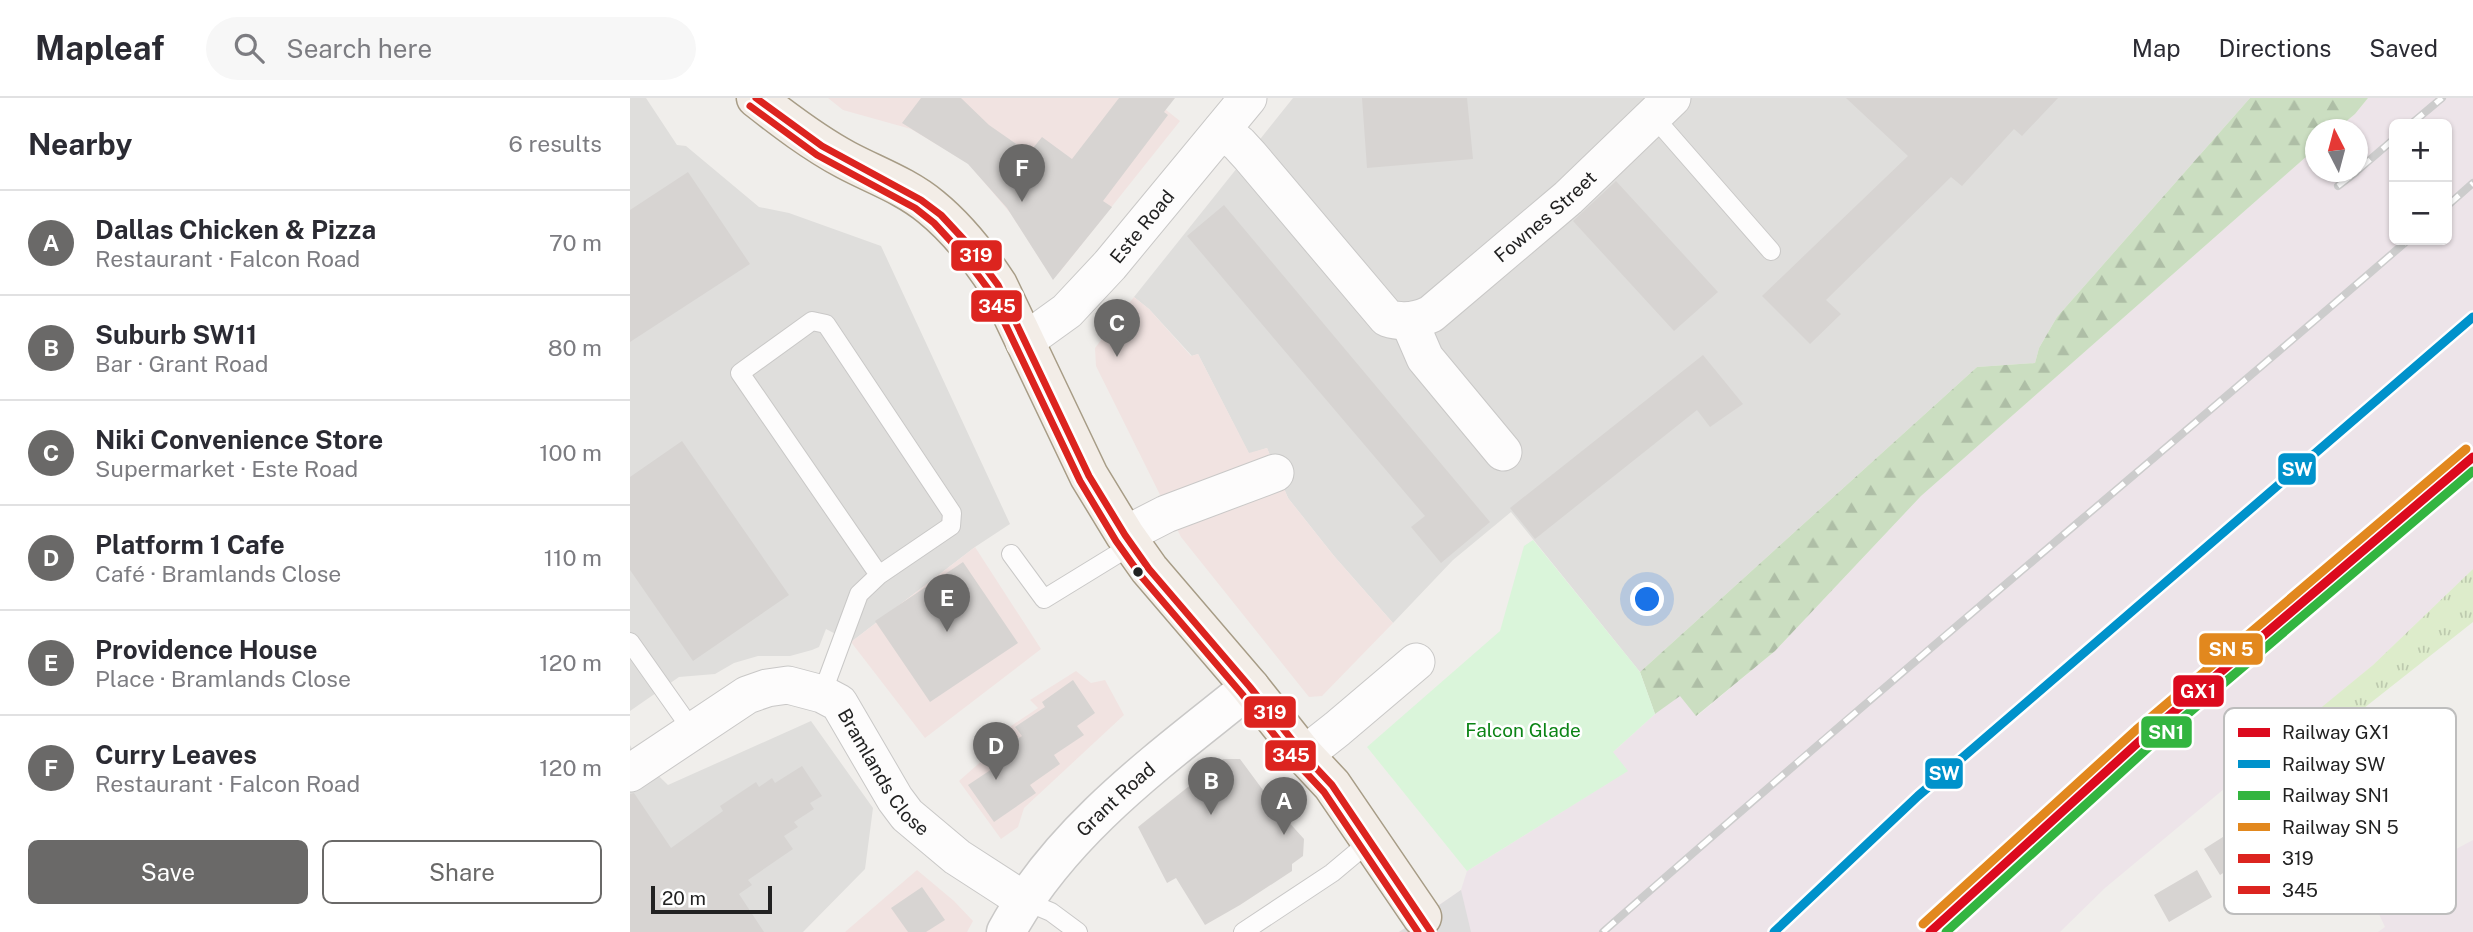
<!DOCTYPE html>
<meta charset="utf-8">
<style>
:root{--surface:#fff;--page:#f7f7f7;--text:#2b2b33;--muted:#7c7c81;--line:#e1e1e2;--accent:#6a6968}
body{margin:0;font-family:"Public Sans",sans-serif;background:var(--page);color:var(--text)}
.controls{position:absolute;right:21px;top:21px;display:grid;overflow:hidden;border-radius:10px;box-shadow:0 2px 5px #0004}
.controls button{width:63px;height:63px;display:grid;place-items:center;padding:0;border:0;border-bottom:2px solid var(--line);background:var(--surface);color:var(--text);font:35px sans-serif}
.compass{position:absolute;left:1675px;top:21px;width:63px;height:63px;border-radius:50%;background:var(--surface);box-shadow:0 2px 5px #0004;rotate:354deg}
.scale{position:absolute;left:21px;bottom:18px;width:121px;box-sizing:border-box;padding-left:7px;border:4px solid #222;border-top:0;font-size:19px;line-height:24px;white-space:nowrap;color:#222;-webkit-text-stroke:5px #fff;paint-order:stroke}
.you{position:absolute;left:1018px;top:502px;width:24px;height:24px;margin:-18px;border:5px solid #fff;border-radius:50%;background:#1a73e8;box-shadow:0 0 0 10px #1a73e833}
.badge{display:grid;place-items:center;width:46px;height:46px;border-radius:50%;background:var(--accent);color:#fff;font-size:23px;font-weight:700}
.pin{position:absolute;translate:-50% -58px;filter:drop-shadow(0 2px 4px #0008)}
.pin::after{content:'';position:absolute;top:37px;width:24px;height:21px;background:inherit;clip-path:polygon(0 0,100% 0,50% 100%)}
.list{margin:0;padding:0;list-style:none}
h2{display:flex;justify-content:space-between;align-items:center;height:91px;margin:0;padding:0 28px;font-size:30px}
h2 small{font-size:23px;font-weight:400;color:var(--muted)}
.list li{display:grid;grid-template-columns:46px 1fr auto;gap:21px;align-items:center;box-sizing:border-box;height:105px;padding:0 28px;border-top:2px solid var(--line)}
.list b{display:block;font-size:26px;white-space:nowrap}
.list p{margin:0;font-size:23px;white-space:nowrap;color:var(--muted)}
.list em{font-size:23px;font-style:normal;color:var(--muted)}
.actions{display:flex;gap:14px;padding:21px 28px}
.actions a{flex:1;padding:16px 0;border:2px solid var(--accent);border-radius:10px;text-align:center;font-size:24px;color:var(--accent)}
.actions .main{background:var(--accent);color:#fff}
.icon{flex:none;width:38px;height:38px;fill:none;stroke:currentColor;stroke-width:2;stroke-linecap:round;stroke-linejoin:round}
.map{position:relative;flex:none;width:1843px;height:834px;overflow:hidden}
header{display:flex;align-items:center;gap:42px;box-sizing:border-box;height:98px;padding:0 35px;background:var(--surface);border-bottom:2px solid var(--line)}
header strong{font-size:33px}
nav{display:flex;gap:38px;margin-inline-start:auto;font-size:24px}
.search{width:490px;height:63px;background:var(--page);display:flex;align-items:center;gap:18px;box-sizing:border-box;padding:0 24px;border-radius:38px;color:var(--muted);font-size:26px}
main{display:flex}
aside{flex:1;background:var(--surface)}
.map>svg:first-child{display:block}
</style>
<header>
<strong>Mapleaf</strong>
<div class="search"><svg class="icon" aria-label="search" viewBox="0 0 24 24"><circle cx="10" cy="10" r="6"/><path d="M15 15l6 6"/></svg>Search here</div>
<nav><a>Map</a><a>Directions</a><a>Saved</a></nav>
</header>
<main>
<aside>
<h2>Nearby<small>6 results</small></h2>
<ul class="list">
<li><span class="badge">A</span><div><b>Dallas Chicken &amp; Pizza</b><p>Restaurant · Falcon Road</p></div><em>70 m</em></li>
<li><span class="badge">B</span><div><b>Suburb SW11</b><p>Bar · Grant Road</p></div><em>80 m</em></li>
<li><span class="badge">C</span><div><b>Niki Convenience Store</b><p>Supermarket · Este Road</p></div><em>100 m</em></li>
<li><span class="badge">D</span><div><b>Platform 1 Cafe</b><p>Café · Bramlands Close</p></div><em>110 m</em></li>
<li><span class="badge">E</span><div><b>Providence House</b><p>Place · Bramlands Close</p></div><em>120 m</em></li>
<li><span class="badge">F</span><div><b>Curry Leaves</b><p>Restaurant · Falcon Road</p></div><em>120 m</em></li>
</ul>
<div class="actions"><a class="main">Save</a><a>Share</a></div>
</aside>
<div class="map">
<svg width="1843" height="834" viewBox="0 0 1843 834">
<defs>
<pattern id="grass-tufts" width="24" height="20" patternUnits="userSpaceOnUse" patternTransform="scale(1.75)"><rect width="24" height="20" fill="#ddeccb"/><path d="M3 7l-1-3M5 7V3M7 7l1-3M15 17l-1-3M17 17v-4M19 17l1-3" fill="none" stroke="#bdcaae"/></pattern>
<pattern id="forest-firs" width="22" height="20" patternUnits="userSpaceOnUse" patternTransform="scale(1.75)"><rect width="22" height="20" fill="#cbdec1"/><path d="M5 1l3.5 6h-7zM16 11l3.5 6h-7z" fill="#aebea6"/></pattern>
</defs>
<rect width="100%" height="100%" fill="#f0eeeb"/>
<path fill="#dfdedc" d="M 0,0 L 16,0 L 47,47 L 56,48 L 129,109 L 159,115 L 251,148 L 380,426 L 345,449 L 221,544 L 196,531 L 189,549 L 182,552 L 160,558 L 128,558 L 104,565 L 85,576 L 49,579 L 0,613 Z
M 663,0 L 1620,0 L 1427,219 L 1409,250 L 1405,265 L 1347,269 L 1010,574 L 881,414 L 823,462 L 763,525 L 704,458 L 658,400 L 637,350 L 619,356 L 568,256 L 562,258 L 519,211 L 504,199 Z
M 181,623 L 243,710 L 235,771 L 173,834 L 0,834 L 0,647 L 3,653 L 38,687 Z"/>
<path fill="#f1e3e1" d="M 198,0 L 521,0 L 550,23 L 428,176 L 419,175 L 381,116 L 338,65 L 281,31 L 213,12 Z
M 504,199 L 519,211 L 561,258 L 568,256 L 619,355 L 637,350 L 658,400 L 704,458 L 763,525 L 692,598 L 679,599 L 551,439 L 466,268 L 465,250 Z
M 345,449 L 411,551 L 295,640 L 221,544 Z
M 446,573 L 461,585 L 475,582 L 494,617 L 394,710 L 388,729 L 371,741 L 329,683 L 381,637 L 378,630 L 408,610 L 400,602 Z
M 287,772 L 324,803 L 343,823 L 337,834 L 215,834 Z"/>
<path fill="#ede4e9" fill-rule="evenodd" d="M 1738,0 L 1843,0 L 1843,471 L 1743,567 L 1475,790 L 1430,834 L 769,834 L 831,792 L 837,773 L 997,673 L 982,655 L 1025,616 L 1050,597 L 1067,618 L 1145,553 L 1291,398 L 1685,51 L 1686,74 L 1728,74 L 1728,32 L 1707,31 L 1725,16 ZM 1764,26 L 1817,26 L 1817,142 L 1764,142 Z
M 1843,742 L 1843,834 L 1748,834 L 1755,829 L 1740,797 Z"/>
<path fill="url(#grass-tufts)" d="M 1843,471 L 1843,524 L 1691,644 L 1648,645 L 1743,567 Z"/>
<path fill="url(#forest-firs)" d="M 1620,0 L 1738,0 L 1725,16 L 1707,31 L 1686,32 L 1685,51 L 1291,398 L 1145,553 L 1066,618 L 1050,598 L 1025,616 L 1010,574 L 1347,269 L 1405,265 L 1409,250 L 1427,219 Z"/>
<path fill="#daf5da" d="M 903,442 L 1010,574 L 1025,616 L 983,654 L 998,673 L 837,773 L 737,649 L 870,533 L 894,448 Z"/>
<path fill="#dedddd" d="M 831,792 L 841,834 L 769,834 L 792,819 Z"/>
<path fill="#d7d4d2" d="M 291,0 L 331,0 L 359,27 L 399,55 L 412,39 L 442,61 L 489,0 L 545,0 L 534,14 L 538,17 L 473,103 L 482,109 L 423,182 L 377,110 L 338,66 L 272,25 Z
M 732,0 L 837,0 L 843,61 L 737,70 Z
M 1216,0 L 1428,0 L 1392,38 L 1384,31 L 1332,88 L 1321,79 L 1196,202 L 1211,216 L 1180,246 L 1132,198 L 1278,58 Z
M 58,74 L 120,166 L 0,244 L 0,112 Z
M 986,83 L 1088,194 L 1044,233 L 943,123 Z
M 594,107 L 860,424 L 811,465 L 781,429 L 795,418 L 557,138 Z
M 1073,257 L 1113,306 L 1080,329 L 1067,312 L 905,441 L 880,410 Z
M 52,343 L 159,497 L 63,563 L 0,472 L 0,379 Z
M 333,464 L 388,545 L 300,604 L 245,523 Z
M 443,582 L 465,615 L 447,628 L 454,637 L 424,657 L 430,666 L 400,687 L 406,695 L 364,724 L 338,687 L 368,667 L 362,657 L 392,638 L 385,629 L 415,609 L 412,604 Z
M 593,661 L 610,661 L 647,711 L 674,741 L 673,758 L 662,766 L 662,773 L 610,807 L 575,827 L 546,780 L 537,785 L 508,729 Z
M 172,668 L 192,698 L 180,705 L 184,711 L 164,724 L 168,729 L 154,738 L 163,751 L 118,782 L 122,787 L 109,796 L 134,834 L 0,834 L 0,696 L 4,695 L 41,750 L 93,713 L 90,708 L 126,684 L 129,689 L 142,680 L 145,685 Z
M 1615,725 L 1631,751 L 1590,777 L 1574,751 Z
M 1567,772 L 1582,799 L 1539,824 L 1524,797 Z
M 292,789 L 315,822 L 296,834 L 278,834 L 261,810 Z"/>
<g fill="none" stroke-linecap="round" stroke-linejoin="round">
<g stroke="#c9c8c7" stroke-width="20">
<path id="service" d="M 1023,18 L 1141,153
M 381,456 L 414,501 L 502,447
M 0,544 L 62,632
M 192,596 L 229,496 L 249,477 L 321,428 L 322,415 L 196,226 L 182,223 L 110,275 L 249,477
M 395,803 L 421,814 L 448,834
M 613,834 L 702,775 L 739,744"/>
</g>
<g stroke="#c9c8c7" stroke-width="39">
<g id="minor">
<path id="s1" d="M 592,32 L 609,46 L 620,58 L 757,220 C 772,225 787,223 801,216 L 938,100 L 1042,0"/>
<path d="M 779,223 L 795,260 L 873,354"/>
<path id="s2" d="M 394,244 L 437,213 L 480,167 L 618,0"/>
<path d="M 495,437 L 536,416 L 645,375"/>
<path d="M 674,657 L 707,631 L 786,564"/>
<path id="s3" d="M 0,675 L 117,597 L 137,590 L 158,587 L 192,596 L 209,605 L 265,701 L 277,717 L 327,759 L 395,803"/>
</g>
</g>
<g stroke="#c9c8c7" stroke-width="41">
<g id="tertiary">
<path id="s4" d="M 376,834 C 432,731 531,661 620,589"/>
</g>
</g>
<g stroke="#a79c86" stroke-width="41">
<path id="primary" d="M 126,0 C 154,22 184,45 216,62 C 244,77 276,88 301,109 C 328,131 349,158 368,187 L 459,378 L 495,437 L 519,471 L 620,589 L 674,657 L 702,687 L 792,819"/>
</g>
<use href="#service" stroke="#fdfcfc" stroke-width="18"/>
<use href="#minor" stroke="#fdfcfc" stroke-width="37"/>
<use href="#tertiary" stroke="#fdfcfc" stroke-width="38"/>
<use href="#primary" stroke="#f3ede7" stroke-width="38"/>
<g stroke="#ccc" stroke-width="8">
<path id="rail" d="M 1781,26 L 1812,0
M 1728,72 L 1764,41
M 1708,88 L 1726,74
M 1817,108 L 1843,85
M 973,834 C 1238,600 1510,374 1778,142"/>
</g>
<use href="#rail" stroke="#fff" stroke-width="5" stroke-dasharray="16" stroke-linecap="butt"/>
<g stroke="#fff" stroke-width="12">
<path id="bus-1" d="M 126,0 L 192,48 L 291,102 L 311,117 L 337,145 L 368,187 L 459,378 L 495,437 L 519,471 L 620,589 L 674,657 L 702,687 L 801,834"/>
</g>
<g stroke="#fff" stroke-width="12">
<path id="bus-2" d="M 120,8 L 187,57 L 285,110 L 304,125 L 329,152 L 359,192 L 450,383 L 486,443 L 511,478 L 612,596 L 666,664 L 694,694 L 788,834"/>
</g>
<use href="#bus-1" stroke="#dc241f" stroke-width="7"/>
<use href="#bus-2" stroke="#dc241f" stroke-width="7"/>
<g stroke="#fff" stroke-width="14">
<path id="rail-1" d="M 1300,834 L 1513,640 L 1843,359"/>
</g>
<g stroke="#fff" stroke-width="14">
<path id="rail-2" d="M 1144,834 L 1288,698 L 1843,219"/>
</g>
<g stroke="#fff" stroke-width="14">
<path id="rail-3" d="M 1316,834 L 1520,648 L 1843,373"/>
</g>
<g stroke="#fff" stroke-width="14">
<path id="rail-4" d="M 1293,826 L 1506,632 L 1836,351"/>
</g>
<use href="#rail-1" stroke="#dc0a1e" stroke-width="9"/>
<use href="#rail-2" stroke="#0092cb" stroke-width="9"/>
<use href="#rail-3" stroke="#33b540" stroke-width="9"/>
<use href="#rail-4" stroke="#e2881e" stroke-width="9"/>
</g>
<circle fill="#222" stroke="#fff" stroke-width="2.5" cx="508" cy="474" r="6"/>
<g text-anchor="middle" stroke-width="5" stroke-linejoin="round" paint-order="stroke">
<g font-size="19" fill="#222" stroke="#fff">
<text dy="7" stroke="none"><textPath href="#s1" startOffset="446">Fownes Street</textPath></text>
<text dy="7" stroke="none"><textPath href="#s2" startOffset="166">Este Road</textPath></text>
<text dy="7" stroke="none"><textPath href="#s3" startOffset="320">Bramlands Close</textPath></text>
<text dy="7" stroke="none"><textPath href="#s4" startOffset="173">Grant Road</textPath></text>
</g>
<g font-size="19" fill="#0c8416" stroke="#fff">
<text x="893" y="639">Falcon Glade</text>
</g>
</g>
<rect x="1594" y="610" width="232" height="206" rx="10" fill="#fff" stroke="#bdbdbd" stroke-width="2"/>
<rect x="1608" y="630" width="32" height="9" fill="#dc0a1e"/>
<rect x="1608" y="662" width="32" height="8" fill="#0092cb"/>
<rect x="1608" y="693" width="32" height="9" fill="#33b540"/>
<rect x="1608" y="725" width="32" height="8" fill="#e2881e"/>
<rect x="1608" y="756" width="32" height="9" fill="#dc241f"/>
<rect x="1608" y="788" width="32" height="8" fill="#dc241f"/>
<g font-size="19" fill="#222">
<text x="1652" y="641">Railway GX1</text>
<text x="1652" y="673">Railway SW</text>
<text x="1652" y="704">Railway SN1</text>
<text x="1652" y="736">Railway SN 5</text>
<text x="1652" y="767">319</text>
<text x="1652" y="799">345</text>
</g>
<g stroke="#fff" stroke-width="2.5">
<rect x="320" y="141" width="53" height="33" rx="7" fill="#dc241f"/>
<rect x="340" y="191" width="53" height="34" rx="7" fill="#dc241f"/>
<rect x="1647" y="354" width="40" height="34" rx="7" fill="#0092cb"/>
<rect x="1568" y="534" width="66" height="34" rx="7" fill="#e2881e"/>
<rect x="1542" y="576" width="53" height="34" rx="7" fill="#dc0a1e"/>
<rect x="613" y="597" width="54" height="34" rx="7" fill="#dc241f"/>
<rect x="1510" y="617" width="53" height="34" rx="7" fill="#33b540"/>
<rect x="634" y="641" width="53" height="33" rx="7" fill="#dc241f"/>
<rect x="1294" y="659" width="40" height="33" rx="7" fill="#0092cb"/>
</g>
<g font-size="19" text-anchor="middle" font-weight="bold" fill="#fff">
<text x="346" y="164">319</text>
<text x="367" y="215">345</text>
<text x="1667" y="378">SW</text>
<text x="1601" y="558">SN 5</text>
<text x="1568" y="600">GX1</text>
<text x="640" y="621">319</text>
<text x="1536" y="641">SN1</text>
<text x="661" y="664">345</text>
<text x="1314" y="682">SW</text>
</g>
</svg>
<div class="controls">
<button>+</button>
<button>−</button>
</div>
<svg class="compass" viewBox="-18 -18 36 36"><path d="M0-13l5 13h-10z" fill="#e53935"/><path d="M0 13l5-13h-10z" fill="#7c7c81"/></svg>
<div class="scale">20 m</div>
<div class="you"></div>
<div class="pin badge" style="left:654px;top:737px">A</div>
<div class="pin badge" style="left:581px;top:717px">B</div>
<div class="pin badge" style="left:487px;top:259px">C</div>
<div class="pin badge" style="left:366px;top:682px">D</div>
<div class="pin badge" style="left:317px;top:534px">E</div>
<div class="pin badge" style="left:392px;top:104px">F</div>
</div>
</main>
